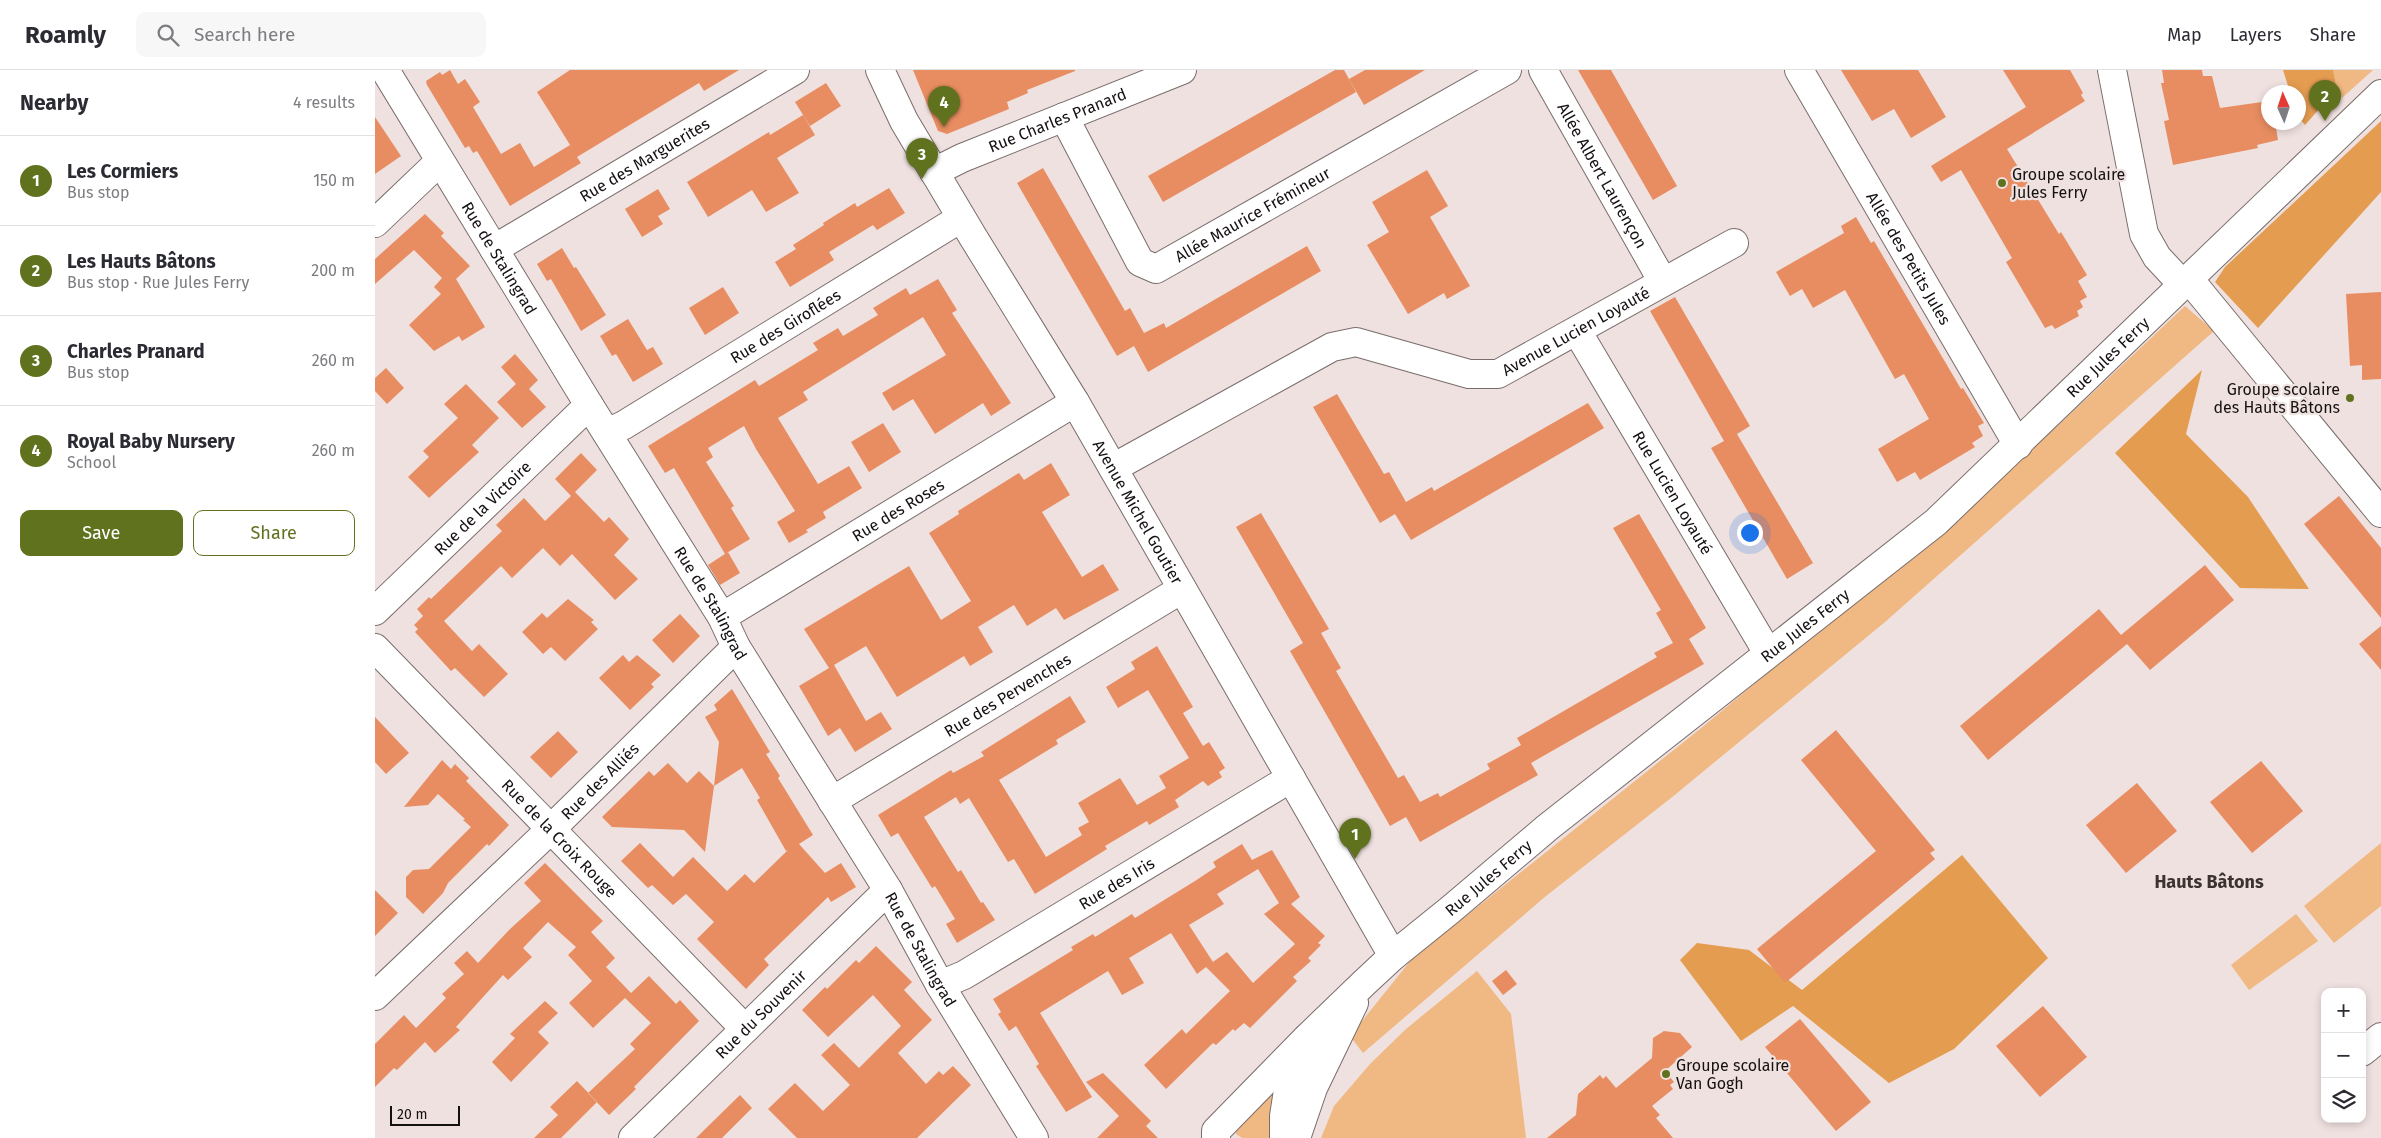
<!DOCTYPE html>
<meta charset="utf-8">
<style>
:root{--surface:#fff;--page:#f7f7f7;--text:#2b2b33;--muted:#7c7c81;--line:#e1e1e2;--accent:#61721f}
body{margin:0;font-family:"Fira Sans",sans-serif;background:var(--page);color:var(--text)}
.controls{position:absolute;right:15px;bottom:15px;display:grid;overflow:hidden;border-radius:10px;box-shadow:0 2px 8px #0003}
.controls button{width:45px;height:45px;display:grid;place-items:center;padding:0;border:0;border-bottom:1px solid var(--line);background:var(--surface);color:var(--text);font:25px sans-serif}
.compass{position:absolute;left:1886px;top:15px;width:45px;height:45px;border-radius:50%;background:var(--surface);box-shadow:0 2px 8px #0003;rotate:357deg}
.scale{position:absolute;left:15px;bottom:12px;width:70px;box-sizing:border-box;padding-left:5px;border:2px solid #151110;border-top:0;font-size:14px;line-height:18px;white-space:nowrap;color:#151110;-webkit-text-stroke:4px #efe1df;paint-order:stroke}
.you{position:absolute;left:1374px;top:462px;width:18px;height:18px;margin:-12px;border:4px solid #fff;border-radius:50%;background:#1a73e8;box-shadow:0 0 0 8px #1a73e833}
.badge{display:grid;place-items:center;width:32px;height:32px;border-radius:50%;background:var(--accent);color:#fff;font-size:16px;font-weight:700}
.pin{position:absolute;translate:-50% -41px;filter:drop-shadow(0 1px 2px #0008)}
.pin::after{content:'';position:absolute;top:26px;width:18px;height:15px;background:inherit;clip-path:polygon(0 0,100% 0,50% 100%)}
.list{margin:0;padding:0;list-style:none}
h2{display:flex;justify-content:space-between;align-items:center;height:65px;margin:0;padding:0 20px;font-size:21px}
h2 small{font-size:16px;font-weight:400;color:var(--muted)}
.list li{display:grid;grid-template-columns:32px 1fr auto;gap:15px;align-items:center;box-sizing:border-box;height:90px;padding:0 20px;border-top:1px solid var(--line)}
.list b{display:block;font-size:19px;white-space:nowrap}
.list p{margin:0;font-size:16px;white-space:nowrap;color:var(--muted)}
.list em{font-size:16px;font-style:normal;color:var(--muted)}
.actions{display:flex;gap:10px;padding:15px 20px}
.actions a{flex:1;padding:11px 0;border:1px solid var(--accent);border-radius:10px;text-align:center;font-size:18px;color:var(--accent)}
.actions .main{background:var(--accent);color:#fff}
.icon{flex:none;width:28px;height:28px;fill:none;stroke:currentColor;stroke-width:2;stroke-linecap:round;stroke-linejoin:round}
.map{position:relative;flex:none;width:2006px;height:1068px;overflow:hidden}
header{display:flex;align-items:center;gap:30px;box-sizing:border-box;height:70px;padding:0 25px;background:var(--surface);border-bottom:1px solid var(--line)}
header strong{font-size:24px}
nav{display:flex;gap:28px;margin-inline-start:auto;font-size:18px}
.search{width:350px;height:45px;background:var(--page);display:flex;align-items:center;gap:12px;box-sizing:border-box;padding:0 18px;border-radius:10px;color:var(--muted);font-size:19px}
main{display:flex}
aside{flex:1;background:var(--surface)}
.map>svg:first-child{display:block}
</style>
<header>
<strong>Roamly</strong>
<div class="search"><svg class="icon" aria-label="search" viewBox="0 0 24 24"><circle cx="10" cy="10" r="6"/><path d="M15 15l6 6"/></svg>Search here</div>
<nav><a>Map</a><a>Layers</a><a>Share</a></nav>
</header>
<main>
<aside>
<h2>Nearby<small>4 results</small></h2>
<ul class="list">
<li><span class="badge">1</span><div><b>Les Cormiers</b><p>Bus stop</p></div><em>150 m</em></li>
<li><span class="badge">2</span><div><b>Les Hauts Bâtons</b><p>Bus stop · Rue Jules Ferry</p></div><em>200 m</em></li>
<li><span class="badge">3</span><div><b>Charles Pranard</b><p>Bus stop</p></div><em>260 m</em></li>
<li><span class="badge">4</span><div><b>Royal Baby Nursery</b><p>School</p></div><em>260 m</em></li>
</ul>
<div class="actions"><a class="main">Save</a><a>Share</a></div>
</aside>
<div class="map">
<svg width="2006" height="1068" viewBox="0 0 2006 1068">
<rect width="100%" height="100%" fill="#efe1df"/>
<path fill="#f0b882" d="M 1958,0 L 1998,0 L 1967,28 L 1962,19 Z
M 1810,236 L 1839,261 L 1510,552 L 1296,728 L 1171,826 L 988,983 L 975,966 L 1036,890 L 1325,659 L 1625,410 Z
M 2006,773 L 2006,836 L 1959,873 L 1929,836 Z
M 1921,844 L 1943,871 L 1874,920 L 1856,895 Z
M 1102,901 L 1136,944 L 1151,1068 L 946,1068 L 959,1036 L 995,994 L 1031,959 Z
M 901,1016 L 898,1068 L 867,1068 L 861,1064 L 861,1054 Z"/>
<path fill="#e49c51" d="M 1908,0 L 1958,0 L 1962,19 L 1930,55 L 1924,48 L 1924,22 L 1915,22 Z
M 2006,51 L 2006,122 L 1883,258 L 1840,212 L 1850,197 Z
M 1827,300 L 1811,364 L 1873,427 L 1934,519 L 1865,518 L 1740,383 Z
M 1587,785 L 1673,888 L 1579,979 L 1514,1013 L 1418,936 L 1366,971 L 1305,890 L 1322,873 L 1374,880 L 1427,920 Z"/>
<path fill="#e88d61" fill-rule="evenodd" d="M 75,0 L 83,14 L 90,9 L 105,32 L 98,37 L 126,84 L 145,73 L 159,97 L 195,75 L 200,83 L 174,41 L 162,22 L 195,0 L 364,0 L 329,21 L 324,13 L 202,87 L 206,93 L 135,136 L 102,81 L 98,83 L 94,76 L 90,78 L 52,15 L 51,11 L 65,2 L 67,5 Z
M 538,0 L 700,0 L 700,1 L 652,20 L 653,23 L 632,32 L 634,39 L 572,64 L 563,61 Z
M 960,0 L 969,0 L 981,22 L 788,132 L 773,106 Z
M 990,0 L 1050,0 L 989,35 L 974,9 Z
M 1203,0 L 1236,0 L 1302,116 L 1278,130 Z
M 1466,0 L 1543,0 L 1571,47 L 1536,68 L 1519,39 L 1497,51 Z
M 1628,0 L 1695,0 L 1708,23 L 1706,25 L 1710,31 L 1632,79 L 1684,164 L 1686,162 L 1712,205 L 1703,211 L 1712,227 L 1705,231 L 1708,237 L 1702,241 L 1704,246 L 1680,259 L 1677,255 L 1670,258 L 1631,192 L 1637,188 L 1586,100 L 1566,112 L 1556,96 L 1651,37 Z
M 1787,0 L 1827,0 L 1828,6 L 1837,6 L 1845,38 L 1894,31 L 1894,52 L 1900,52 L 1903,70 L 1882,75 L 1883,78 L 1798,95 L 1789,51 L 1794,50 L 1786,13 L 1789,13 Z
M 451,13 L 466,36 L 435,56 L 420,32 Z
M 428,45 L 440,65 L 402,88 L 424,123 L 391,142 L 377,120 L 333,147 L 312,112 L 394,62 L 395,65 Z
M 0,47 L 26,86 L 0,104 Z
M 668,98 L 750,241 L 755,238 L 769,263 L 789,253 L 791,258 L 932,176 L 946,201 L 773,302 L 759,276 L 742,286 L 642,113 Z
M 1052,100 L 1073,136 L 1055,147 L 1095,216 L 1072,229 L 1069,223 L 1033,244 L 992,175 L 1014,162 L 997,132 Z
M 514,118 L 530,143 L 502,160 L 498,155 L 454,182 L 459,190 L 415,217 L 400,192 L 421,179 L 418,175 L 449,155 L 448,153 L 480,133 L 482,137 Z
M 283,119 L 295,139 L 283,146 L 288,154 L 267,167 L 250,139 Z
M 50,144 L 69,163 L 66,166 L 95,196 L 81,209 L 110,257 L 87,271 L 84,266 L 59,281 L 34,255 L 66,224 L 59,217 L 67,208 L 39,180 L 0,214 L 0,189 Z
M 1481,147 L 1496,173 L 1499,171 L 1586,319 L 1588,318 L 1609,353 L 1603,356 L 1608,366 L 1597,373 L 1600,377 L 1545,410 L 1540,402 L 1522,412 L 1503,379 L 1554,349 L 1529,304 L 1520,309 L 1470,220 L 1438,238 L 1427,219 L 1415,226 L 1401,202 L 1469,163 L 1466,156 Z
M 187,178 L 199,198 L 201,197 L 231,245 L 206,261 L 176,209 L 172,211 L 162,194 Z
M 563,209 L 582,240 L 577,243 L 636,333 L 616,346 L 608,333 L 560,364 L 538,329 L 518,341 L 507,323 L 571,285 L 548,247 L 428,322 L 433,330 L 403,348 L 443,414 L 474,396 L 487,418 L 448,442 L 451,448 L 431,460 L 433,462 L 414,473 L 402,452 L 420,441 L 381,379 L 369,356 L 333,378 L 338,387 L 331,392 L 359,436 L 356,438 L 375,469 L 350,484 L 299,398 L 290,403 L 273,376 L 380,310 L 384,316 L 443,280 L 438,273 L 463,258 L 468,266 L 503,245 L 498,238 L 531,218 L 535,225 Z
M 348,217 L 364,243 L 330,265 L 314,238 Z
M 2006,222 L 2006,309 L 1987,310 L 1987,295 L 1975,296 L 1971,224 Z
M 1300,227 L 1375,356 L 1362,364 L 1438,493 L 1412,509 L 1336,378 L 1349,371 L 1275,241 Z
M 253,249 L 272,280 L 278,277 L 288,294 L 258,312 L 241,284 L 237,286 L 225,266 Z
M 140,284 L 163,310 L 154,319 L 171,337 L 147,358 L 122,332 L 141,314 L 126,297 Z
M 11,298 L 29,318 L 12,334 L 0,321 L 0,308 Z
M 91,314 L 124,348 L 97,375 L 104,382 L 54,428 L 33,407 L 54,387 L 48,381 L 83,348 L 69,334 Z
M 962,324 L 1009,404 L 1014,402 L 1031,432 L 1057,417 L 1059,421 L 1213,333 L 1229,358 L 1036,470 L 1020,444 L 1005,453 L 938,337 Z
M 508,353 L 526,382 L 494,402 L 476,372 Z
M 206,383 L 222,400 L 200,422 L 229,452 L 234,447 L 254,469 L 239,485 L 263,509 L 240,530 L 197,484 L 185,496 L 168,478 L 137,508 L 126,496 L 69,551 L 97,581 L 104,574 L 133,604 L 109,627 L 80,598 L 76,601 L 40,562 L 43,559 L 39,555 L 48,546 L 42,539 L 54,527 L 56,529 L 127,461 L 121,455 L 149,428 L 170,451 L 196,426 L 180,409 Z
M 676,393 L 695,425 L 667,442 L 707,507 L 728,494 L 744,520 L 689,550 L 681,538 L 652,556 L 639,535 L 603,557 L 618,582 L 595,596 L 589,586 L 522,627 L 491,576 L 459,595 L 491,651 L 506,642 L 517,659 L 480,682 L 465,658 L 453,666 L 424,616 L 454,598 L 429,559 L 534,496 L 566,550 L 596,531 L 554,463 L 584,444 L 583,441 L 644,403 L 649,410 Z
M 1964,426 L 2006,478 L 2006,548 L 1929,454 Z
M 886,443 L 954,559 L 946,563 L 966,598 L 961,601 L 1023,708 L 1029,705 L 1045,732 L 1063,723 L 1065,727 L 1115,699 L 1112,694 L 1146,675 L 1142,668 L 1282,587 L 1279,583 L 1298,573 L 1281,543 L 1286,540 L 1238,458 L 1264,444 L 1331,558 L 1314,569 L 1329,594 L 1156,693 L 1163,705 L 1045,772 L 1031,747 L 1015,756 L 915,581 L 928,573 L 861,457 Z
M 353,482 L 365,503 L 345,515 L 333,495 Z
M 1830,495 L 1859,530 L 1775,600 L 1752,574 L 1613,690 L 1585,656 L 1724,539 L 1746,565 Z
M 193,529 L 219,550 L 216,552 L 223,559 L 190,591 L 176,577 L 168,584 L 147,562 L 167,543 L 172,548 Z
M 305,544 L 325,566 L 298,593 L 277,570 Z
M 2006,556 L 2006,600 L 1984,574 Z
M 782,576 L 818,637 L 808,643 L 828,676 L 834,672 L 850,698 L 844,702 L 847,707 L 833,716 L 828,711 L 800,730 L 804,737 L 774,755 L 772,751 L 730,776 L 732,779 L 660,824 L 639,789 L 633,792 L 594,728 L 585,734 L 581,727 L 549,747 L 583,802 L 586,800 L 606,833 L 608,832 L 620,850 L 582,873 L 571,854 L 580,849 L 560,816 L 557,818 L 523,763 L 516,767 L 503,745 L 576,700 L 578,703 L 609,686 L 606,682 L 695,626 L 711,652 L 681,670 L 683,674 L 624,710 L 645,744 L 671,787 L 707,765 L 703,758 L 714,752 L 703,733 L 745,708 L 762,735 L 791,718 L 784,706 L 814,688 L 773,620 L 743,638 L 731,617 L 760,599 L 756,592 Z
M 248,585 L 254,592 L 262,585 L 286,605 L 276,614 L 279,617 L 255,640 L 224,608 Z
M 357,619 L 395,682 L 391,684 L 405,706 L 403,708 L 438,765 L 424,774 L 450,803 L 466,793 L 481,817 L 456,832 L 453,827 L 389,889 L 394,895 L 371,919 L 322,869 L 339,852 L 311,824 L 298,835 L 277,815 L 273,818 L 246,791 L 265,773 L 298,807 L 318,787 L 352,821 L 370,804 L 379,813 L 413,780 L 411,781 L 382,730 L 385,728 L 367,698 L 339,716 L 344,672 L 330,647 L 342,640 L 339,635 Z
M 0,647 L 34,683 L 11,704 L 0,692 Z
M 1461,660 L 1560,780 L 1555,783 L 1560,789 L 1410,913 L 1382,879 L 1501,781 L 1426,690 Z
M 183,661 L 203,682 L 176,708 L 155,687 Z
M 67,690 L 76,699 L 80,694 L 94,708 L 91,711 L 134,755 L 114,776 L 112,774 L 73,813 L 68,823 L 48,844 L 31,827 L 31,807 L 38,800 L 54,799 L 96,757 L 88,750 L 90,749 L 63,724 L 53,735 L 29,737 Z
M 1886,691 L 1928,741 L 1877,783 L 1835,732 Z
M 293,693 L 312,713 L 324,701 L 339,716 L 330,782 L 309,760 L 237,757 L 227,747 L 274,701 L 279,706 Z
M 1762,713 L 1802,761 L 1751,803 L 1711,755 Z
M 867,774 L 877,790 L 897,780 L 925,827 L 916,834 L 950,866 L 943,873 L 946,875 L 933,888 L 936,891 L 918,907 L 922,911 L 875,958 L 869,953 L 860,961 L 858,959 L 841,975 L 838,973 L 791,1019 L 769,995 L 807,959 L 811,964 L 855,921 L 831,897 L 822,904 L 796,863 L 754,888 L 769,913 L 747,925 L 733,901 L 665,943 L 717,1027 L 691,1042 L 661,996 L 664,994 L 641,956 L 634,961 L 623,944 L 626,942 L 618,929 L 698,880 L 696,877 L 708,870 L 718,864 L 720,867 L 757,844 L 760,848 L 820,811 L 841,797 L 838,792 ZM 883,799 L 904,833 L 889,844 L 920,874 L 878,913 L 852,882 L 835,894 L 838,892 L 814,855 L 849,834 L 842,824 Z
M 170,793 L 228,851 L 216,862 L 240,888 L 231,897 L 256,923 L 274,906 L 301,934 L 305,930 L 324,951 L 259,1017 L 261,1019 L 234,1045 L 213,1023 L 260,979 L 255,974 L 276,953 L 250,928 L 218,958 L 194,933 L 217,911 L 193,885 L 201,877 L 173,852 L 148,878 L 157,887 L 133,910 L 128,905 L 81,957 L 85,960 L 60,983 L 50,972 L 22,1000 L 19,998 L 0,1017 L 0,974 L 29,945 L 41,958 L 71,928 L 67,924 L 89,904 L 79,893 L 92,881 L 103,893 L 135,859 L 166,831 L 149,813 Z
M 0,820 L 23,843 L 0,866 Z
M 501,876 L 537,912 L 529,920 L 557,950 L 523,983 L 551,1014 L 564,1001 L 568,1005 L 578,996 L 596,1015 L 542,1068 L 422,1068 L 393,1039 L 420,1013 L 448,1041 L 475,1015 L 446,985 L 459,973 L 484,998 L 526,956 L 498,925 L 453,967 L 427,940 L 450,917 L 452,919 L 481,890 L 484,893 Z
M 1131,900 L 1142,914 L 1128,925 L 1117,911 Z
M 170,931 L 183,943 L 163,962 L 174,973 L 136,1012 L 117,992 L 140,968 L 135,964 Z
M 1668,936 L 1712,987 L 1665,1027 L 1621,976 Z
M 1425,949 L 1496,1032 L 1461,1061 L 1390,977 Z
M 1289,961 L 1305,963 L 1317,977 L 1290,1001 L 1299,1012 L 1295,1015 L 1298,1019 L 1277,1036 L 1285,1045 L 1281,1048 L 1298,1068 L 1172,1068 L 1201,1045 L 1203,1024 L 1225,1005 L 1228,1009 L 1231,1006 L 1241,1018 L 1277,988 L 1278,968 Z
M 728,1003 L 776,1051 L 771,1056 L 783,1068 L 722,1068 L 744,1046 L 711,1012 Z
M 202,1011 L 222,1032 L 186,1068 L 159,1068 L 183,1045 L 175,1037 Z
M 365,1025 L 377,1038 L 347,1068 L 321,1068 Z"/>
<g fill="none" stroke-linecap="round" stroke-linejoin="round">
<g stroke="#796d6b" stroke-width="30">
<g id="minor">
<path id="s1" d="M 10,0 L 214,335 L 347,547 L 361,577 L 513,820 L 565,915 L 659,1068"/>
<path id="s2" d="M 1168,0 L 1288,212"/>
<path id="s3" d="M 1424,0 L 1643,375"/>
<path d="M 1737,0 L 1769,164 L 1782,187 L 1808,215"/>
<path id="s4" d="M 689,47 L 765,192 L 781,199 L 1132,0"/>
<path id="s5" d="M 559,102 L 587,88 L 807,0"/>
<path d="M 0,153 L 64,92"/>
<path id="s6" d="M 119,179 L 420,0"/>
<path d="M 1814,209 L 2006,443"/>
<path id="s7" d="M 1202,261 L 1393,583"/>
<path id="s8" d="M 232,363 L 249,355 L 586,148"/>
<path id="s9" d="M 738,398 L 957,277 L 981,272 L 1094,304 L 1123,304 L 1359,173"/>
<path id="s10" d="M 0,541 L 214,335"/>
<path id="s11" d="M 347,547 L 700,332"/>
<path id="s12" d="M 0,578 L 370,959"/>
<path id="s13" d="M 457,731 L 807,519"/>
<path id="s14" d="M 565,915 L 589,905 L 916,708"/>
<path id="s15" d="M 0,926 L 175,760 L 361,577"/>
<path d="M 1987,982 L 2006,967"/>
<path id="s16" d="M 258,1068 L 513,820"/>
<path d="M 841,1068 L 841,1061 L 931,969"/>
</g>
</g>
<g stroke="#796d6b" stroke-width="30">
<g id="tertiary">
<path id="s17" d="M 505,0 L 529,51 L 598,167 L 700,332 L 1018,886"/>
<path id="s18" d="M 909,1068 L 909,1046 L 915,1008 L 932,968 L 989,913 L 1018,886 L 1075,840 L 1173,757 L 1561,452 L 2006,24"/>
<path d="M 921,1068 L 938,1018 L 979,933"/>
</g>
</g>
<use href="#minor" stroke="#fff" stroke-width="28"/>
<use href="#tertiary" stroke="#fff" stroke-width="28"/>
</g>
<g fill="#61721f" stroke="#efe1df" stroke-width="2">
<circle cx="1627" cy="113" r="5"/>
<circle cx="1975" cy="328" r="5"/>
<circle cx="1291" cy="1004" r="5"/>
</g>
<g text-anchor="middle" stroke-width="4.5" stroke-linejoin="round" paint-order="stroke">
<g font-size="16" fill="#151110" stroke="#efe1df">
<text dy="6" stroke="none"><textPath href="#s5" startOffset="134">Rue Charles Pranard</textPath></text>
<text dy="6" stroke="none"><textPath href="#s6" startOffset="175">Rue des Marguerites</textPath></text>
<text dy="6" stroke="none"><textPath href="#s2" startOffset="121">Allée Albert Laurençon</textPath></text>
<text dy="6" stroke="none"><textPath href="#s4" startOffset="292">Allée Maurice Frémineur</textPath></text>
<text dy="6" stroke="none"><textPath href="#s3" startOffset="218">Allée des Petits Jules</textPath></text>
<text dy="6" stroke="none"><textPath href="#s1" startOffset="220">Rue de Stalingrad</textPath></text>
<text dy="6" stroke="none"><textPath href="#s8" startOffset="208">Rue des Giroflées</textPath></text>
<text dy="6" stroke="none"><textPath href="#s9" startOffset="510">Avenue Lucien Loyauté</textPath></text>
<text dy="6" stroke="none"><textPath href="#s18" startOffset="1156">Rue Jules Ferry</textPath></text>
<text dy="6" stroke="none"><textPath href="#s7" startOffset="188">Rue Lucien Loyauté</textPath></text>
<text dy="6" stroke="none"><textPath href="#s10" startOffset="149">Rue de la Victoire</textPath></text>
<text dy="6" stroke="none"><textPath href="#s11" startOffset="206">Rue des Roses</textPath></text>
<text dy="6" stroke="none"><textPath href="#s17" startOffset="512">Avenue Michel Goutier</textPath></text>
<text dy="6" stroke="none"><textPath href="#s1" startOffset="625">Rue de Stalingrad</textPath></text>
<text dy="6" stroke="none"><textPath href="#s18" startOffset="751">Rue Jules Ferry</textPath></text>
<text dy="6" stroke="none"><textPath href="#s13" startOffset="205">Rue des Pervenches</textPath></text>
<text dy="6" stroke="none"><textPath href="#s15" startOffset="311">Rue des Alliés</textPath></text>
<text dy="6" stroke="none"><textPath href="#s12" startOffset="265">Rue de la Croix Rouge</textPath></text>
<text dy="6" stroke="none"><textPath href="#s18" startOffset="346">Rue Jules Ferry</textPath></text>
<text dy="6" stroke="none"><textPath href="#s14" startOffset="204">Rue des Iris</textPath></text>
<text dy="6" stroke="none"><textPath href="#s1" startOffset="1030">Rue de Stalingrad</textPath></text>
<text dy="6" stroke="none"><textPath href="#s16" startOffset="178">Rue du Souvenir</textPath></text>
</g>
<g font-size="16" fill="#151110" stroke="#efe1df" text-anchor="start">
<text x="1637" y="110">Groupe scolaire<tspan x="1637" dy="18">Jules Ferry</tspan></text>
<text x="1965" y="325" text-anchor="end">Groupe scolaire<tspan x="1965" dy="18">des Hauts Bâtons</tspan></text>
<text x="1301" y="1001">Groupe scolaire<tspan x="1301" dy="18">Van Gogh</tspan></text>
</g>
<g font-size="18" font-weight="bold" fill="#3c3230" stroke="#efe1df">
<text x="1834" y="818">Hauts Bâtons</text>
</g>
</g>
</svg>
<div class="controls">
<button>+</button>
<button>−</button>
<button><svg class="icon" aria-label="layers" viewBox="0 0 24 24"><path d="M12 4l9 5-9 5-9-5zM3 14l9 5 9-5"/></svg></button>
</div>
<svg class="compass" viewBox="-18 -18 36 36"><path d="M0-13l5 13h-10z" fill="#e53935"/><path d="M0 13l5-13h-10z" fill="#7c7c81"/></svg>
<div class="scale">20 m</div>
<div class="you"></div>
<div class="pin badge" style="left:980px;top:789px">1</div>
<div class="pin badge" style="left:1950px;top:51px">2</div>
<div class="pin badge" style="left:547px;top:109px">3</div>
<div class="pin badge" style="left:569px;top:57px">4</div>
</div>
</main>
